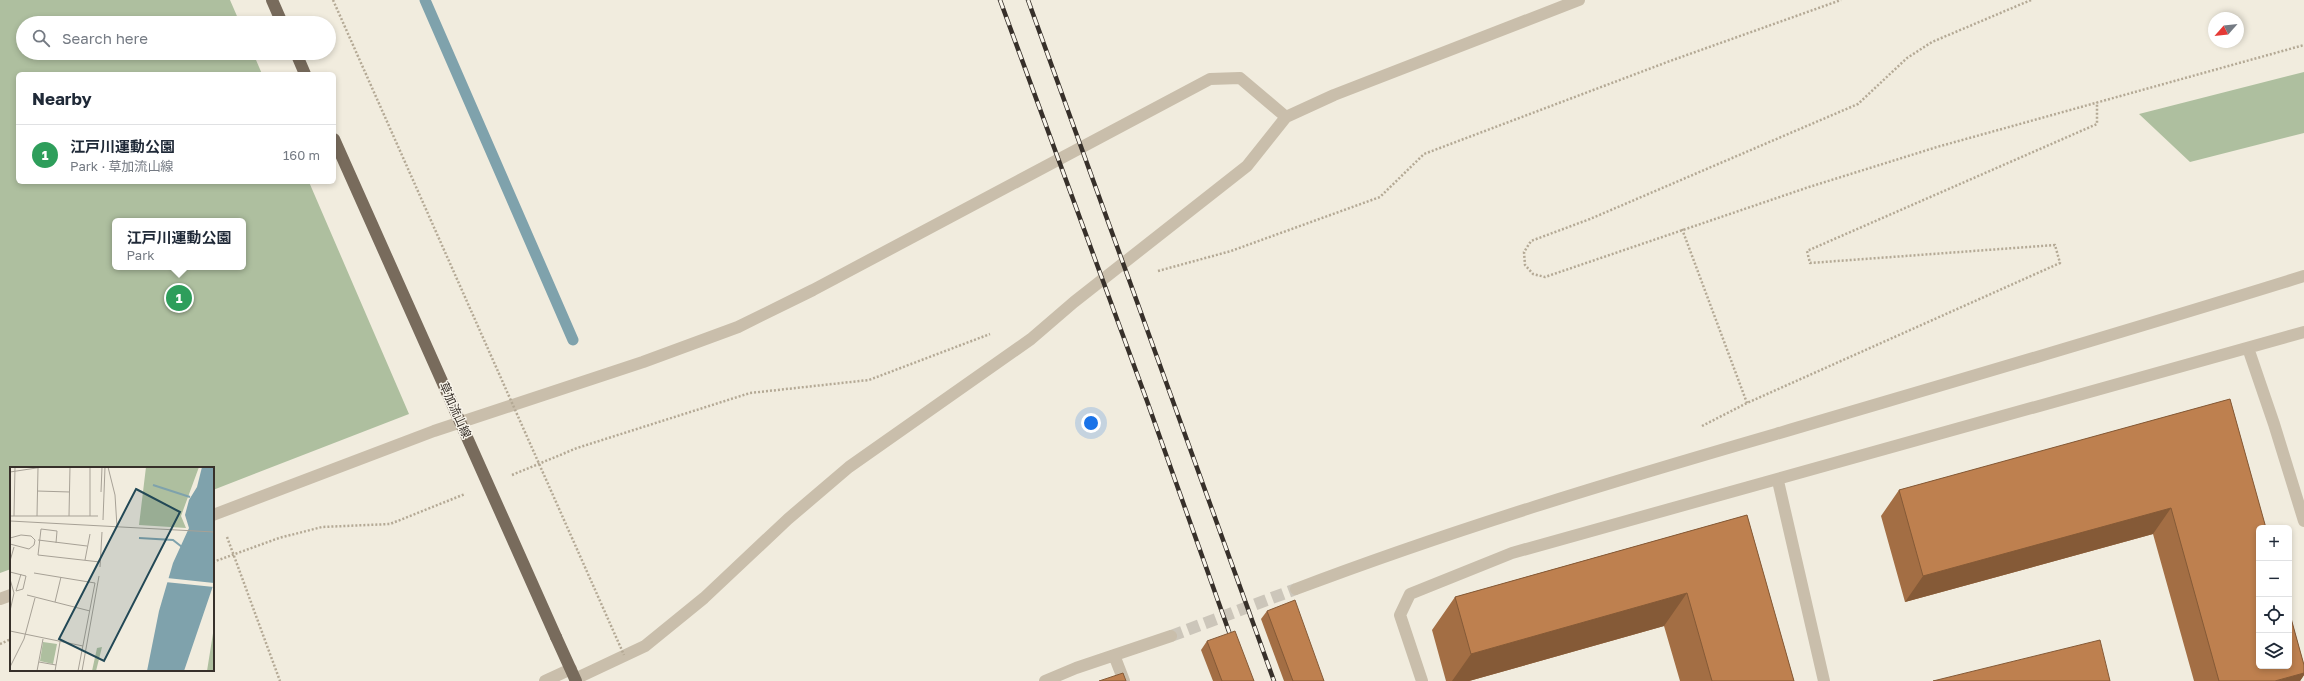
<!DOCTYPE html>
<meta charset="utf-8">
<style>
:root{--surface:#fff;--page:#f6f6f7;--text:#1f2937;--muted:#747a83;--line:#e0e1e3;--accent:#7c3aed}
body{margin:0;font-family:"Golos Text","Noto Sans JP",sans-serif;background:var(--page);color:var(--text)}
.controls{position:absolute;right:12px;bottom:12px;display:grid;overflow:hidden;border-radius:6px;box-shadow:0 2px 6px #0003}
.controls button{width:36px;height:36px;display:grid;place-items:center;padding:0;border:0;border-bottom:1px solid var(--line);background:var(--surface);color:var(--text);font:20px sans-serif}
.compass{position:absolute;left:2208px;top:12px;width:36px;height:36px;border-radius:50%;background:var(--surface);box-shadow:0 2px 6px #0003;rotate:243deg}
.you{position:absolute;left:1091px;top:423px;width:14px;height:14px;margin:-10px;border:3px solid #fff;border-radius:50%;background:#1a73e8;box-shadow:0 0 0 6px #1a73e833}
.badge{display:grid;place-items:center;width:26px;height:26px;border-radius:50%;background:var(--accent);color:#fff;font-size:13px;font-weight:700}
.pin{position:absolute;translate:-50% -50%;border:2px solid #fff;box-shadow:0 1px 4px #0006}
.popup{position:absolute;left:112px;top:218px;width:134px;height:52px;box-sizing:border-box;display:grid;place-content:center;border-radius:6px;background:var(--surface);filter:drop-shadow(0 1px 3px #0005);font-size:13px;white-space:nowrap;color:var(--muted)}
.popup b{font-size:15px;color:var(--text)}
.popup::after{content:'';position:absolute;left:50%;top:100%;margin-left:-8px;border:8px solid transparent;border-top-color:var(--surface)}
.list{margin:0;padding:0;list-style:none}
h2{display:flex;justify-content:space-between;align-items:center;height:52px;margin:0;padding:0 16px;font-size:17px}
h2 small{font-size:13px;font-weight:400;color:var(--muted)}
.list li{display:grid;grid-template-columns:26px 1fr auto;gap:12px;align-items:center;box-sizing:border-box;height:60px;padding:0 16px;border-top:1px solid var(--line)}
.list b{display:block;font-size:15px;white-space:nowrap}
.list p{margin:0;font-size:13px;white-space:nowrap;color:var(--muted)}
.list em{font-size:13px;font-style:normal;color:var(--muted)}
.icon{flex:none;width:22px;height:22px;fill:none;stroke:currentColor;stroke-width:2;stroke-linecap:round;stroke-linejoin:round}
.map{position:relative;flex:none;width:2304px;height:681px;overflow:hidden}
.search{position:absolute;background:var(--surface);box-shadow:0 2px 6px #0003;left:16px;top:16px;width:320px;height:44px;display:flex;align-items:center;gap:10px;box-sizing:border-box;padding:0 14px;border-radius:22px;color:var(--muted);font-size:15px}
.panel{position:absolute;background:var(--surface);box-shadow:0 2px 6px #0003;left:16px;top:72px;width:320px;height:112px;border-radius:6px}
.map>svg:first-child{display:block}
</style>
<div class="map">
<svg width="2304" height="681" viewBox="0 0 2304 681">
<rect width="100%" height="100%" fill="#f1ecde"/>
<path fill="#aebf9f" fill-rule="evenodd" d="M 0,0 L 230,0 L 240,23 L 23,23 L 23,53 L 253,53 L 262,74 L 18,74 L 18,182 L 309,182 L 409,414 L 213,490 L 213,468 L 11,468 L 11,569 L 0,573 ZM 115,221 L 243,221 L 243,267 L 115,267 Z
M 2304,72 L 2304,133 L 2190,162 L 2139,114 Z"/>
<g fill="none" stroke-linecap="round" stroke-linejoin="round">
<path stroke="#7fa2ac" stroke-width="11" d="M 425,0 L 573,340"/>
<path stroke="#ccc6ba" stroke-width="12" stroke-dasharray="12 6" stroke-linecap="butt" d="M 1171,636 L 1296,589"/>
<path stroke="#b4a995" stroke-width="2.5" stroke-dasharray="2 2" stroke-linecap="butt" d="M 2031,0 L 1932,42 L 1907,58 L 1858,104 L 1590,219 L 1531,241 L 1524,252 L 1525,265 L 1533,274 L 1545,277 L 1809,187 L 1937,147 L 2304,45
M 1682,229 L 1747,403
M 1158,271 L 1231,251 L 1380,197 L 1424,154 L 1670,61 L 1841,0
M 1702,426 L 1747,403 L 2060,263 L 2055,245 L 1810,263 L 1807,251 L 2097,124 L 2097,102
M 512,475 L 577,448 L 750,393 L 869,380 L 990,334
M 227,537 L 280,681
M 213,562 L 279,538 L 322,527 L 390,524 L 465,494
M 0,644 L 11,639"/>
<path stroke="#c9beab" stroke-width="12" d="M 2248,348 L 2274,424 L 2304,521
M 1778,481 L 1824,681
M 213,515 L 434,431 L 643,362 L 738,327 L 813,290 L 1210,79 L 1240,78 L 1286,117
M 1296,589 C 1454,529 1614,481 1776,434 C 1952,382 2128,331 2304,276
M 0,599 L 11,595
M 1114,655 L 1124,681
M 575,679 L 645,646 L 704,598 L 788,519 L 849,467 L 1031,339 L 1074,302 L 1247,166 L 1286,117 L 1334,95 L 1579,0
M 545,681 L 571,669
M 1045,681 L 1076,668 L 1171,636
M 1422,681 L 1400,615 L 1410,594 L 1512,553 L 2304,332"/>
<path stroke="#786b5c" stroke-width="12" d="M 272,0 L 282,23
M 296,53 L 305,74
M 556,637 L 576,681"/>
<g stroke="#37302a" stroke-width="4.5">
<path id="rail" d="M 1000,0 L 1147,401 L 1233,643
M 1028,0 L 1274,681"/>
</g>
<use href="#rail" stroke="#f9f5eb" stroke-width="3" stroke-dasharray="9" stroke-linecap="butt"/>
<path stroke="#b4a995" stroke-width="2.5" stroke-dasharray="2 2" stroke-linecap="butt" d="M 333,0 L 624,655"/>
<path stroke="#786b5c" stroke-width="12" d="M 334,139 L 556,637"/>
</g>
<path fill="#a36e44" d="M 2230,399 L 2304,665 L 2304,675 L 2300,681 L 2194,681 L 2153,534 L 1905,602 L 1881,516 L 1899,490 Z
M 1747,515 L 1794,681 L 1680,681 L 1664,626 L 1469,681 L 1446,681 L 1432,630 L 1455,597 Z
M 1267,611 L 1324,681 L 1284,681 L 1261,619 Z
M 1207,641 L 1254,681 L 1213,681 L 1201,650 Z"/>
<path fill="#855a37" d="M 2171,508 L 2153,534 L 1905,602 L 1923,576 Z
M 1687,593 L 1664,626 L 1469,681 L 1452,681 L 1471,654 Z
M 2304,673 L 2304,675 L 2300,681 L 2275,681 Z"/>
<path fill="#be804f" stroke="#855a37" d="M 2230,399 L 2266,528 L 2259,528 L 2259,666 L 2289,666 L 2289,611 L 2304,665 L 2304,673 L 2275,681 L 2219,681 L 2171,508 L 1923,576 L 1899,490 Z
M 1747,515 L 1794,681 L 1712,681 L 1687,593 L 1471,654 L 1455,597 Z
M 1295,600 L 1324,681 L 1293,681 L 1267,611 Z
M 1235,631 L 1254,681 L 1222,681 L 1207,641 Z
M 2100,640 L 2110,681 L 1933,681 Z
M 1123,673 L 1126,681 L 1099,681 Z"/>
<g text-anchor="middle" stroke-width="3" stroke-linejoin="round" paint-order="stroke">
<g font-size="12" fill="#37302a" stroke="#f9f5eb">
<text transform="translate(455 410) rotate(66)" y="4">草加流山線</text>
</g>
</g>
<g transform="translate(10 467)">
<rect width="204" height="204" fill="#f1ecde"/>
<path d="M 136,0 L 189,0 L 171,49 L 176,61 L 129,58 ZM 204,160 L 204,204 L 197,204 ZM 33,175 L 47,177 L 43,197 L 30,194 ZM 92,180 L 86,204 L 82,204 L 87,181 Z" fill="#aebf9f"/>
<path d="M 192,0 L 204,0 L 204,116 L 174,204 L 137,204 L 149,144 L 163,96 L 179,61 L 175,48 L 179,33 L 187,20 Z" fill="#7fa2ac"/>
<path d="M 157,111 L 204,116 L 204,120 L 155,115 Z" fill="#f1ecde"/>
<path fill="none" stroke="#7fa2ac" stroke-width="2" d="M 143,18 L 180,30M 129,71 L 163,73 L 172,80"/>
<path fill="none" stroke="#a7a196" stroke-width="1" d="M 98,0 L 105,28 L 107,60M 0,5 L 33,0M 27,24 L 60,25M 91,25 L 92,0M 0,49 L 88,49M 4,49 L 5,0M 27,49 L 28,1M 59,49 L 60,0M 80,49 L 80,0M 93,53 L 95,0M 0,54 L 204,65M 0,71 L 11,68 L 21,69 L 25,73 L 24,78 L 19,82 L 0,77M 28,73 L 77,79M 46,76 L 47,64 L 31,62 L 28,88 L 90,95M 75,93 L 80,67M 0,94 L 4,80M 90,100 L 92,65M 0,105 L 16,109 L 13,122 L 6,124M 24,106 L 85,116 L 68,204M 0,112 L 4,126 L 0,144M 6,124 L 11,107M 17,128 L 80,144M 45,135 L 51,110M 0,164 L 73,179M 29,195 L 46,198M 0,200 L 14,172 L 25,131M 27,204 L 33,172M 45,204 L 50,175M 72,204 L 89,109"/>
<path fill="#224856" fill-opacity="0.15" stroke="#224856" stroke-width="2" d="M 126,22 L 170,45 L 94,194 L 49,172 Z"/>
<rect width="204" height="204" fill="none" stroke="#37302a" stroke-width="2"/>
</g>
</svg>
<div class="controls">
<button>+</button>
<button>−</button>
<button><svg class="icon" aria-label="locate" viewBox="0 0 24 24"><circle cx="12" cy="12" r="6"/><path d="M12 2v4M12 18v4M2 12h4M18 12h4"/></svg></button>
<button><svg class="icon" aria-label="layers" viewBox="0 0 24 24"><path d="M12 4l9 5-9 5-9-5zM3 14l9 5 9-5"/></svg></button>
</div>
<svg class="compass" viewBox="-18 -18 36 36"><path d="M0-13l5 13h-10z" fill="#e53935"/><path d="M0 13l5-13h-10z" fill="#747a83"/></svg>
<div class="you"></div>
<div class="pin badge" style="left:179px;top:298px;background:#2e9e5b">1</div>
<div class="popup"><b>江戸川運動公園</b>Park</div>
<div class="search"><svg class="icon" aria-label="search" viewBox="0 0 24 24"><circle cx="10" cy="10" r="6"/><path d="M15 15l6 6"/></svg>Search here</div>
<section class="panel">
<h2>Nearby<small></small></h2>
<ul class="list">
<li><span class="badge" style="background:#2e9e5b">1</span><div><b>江戸川運動公園</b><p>Park · 草加流山線</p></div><em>160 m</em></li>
</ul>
</section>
</div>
